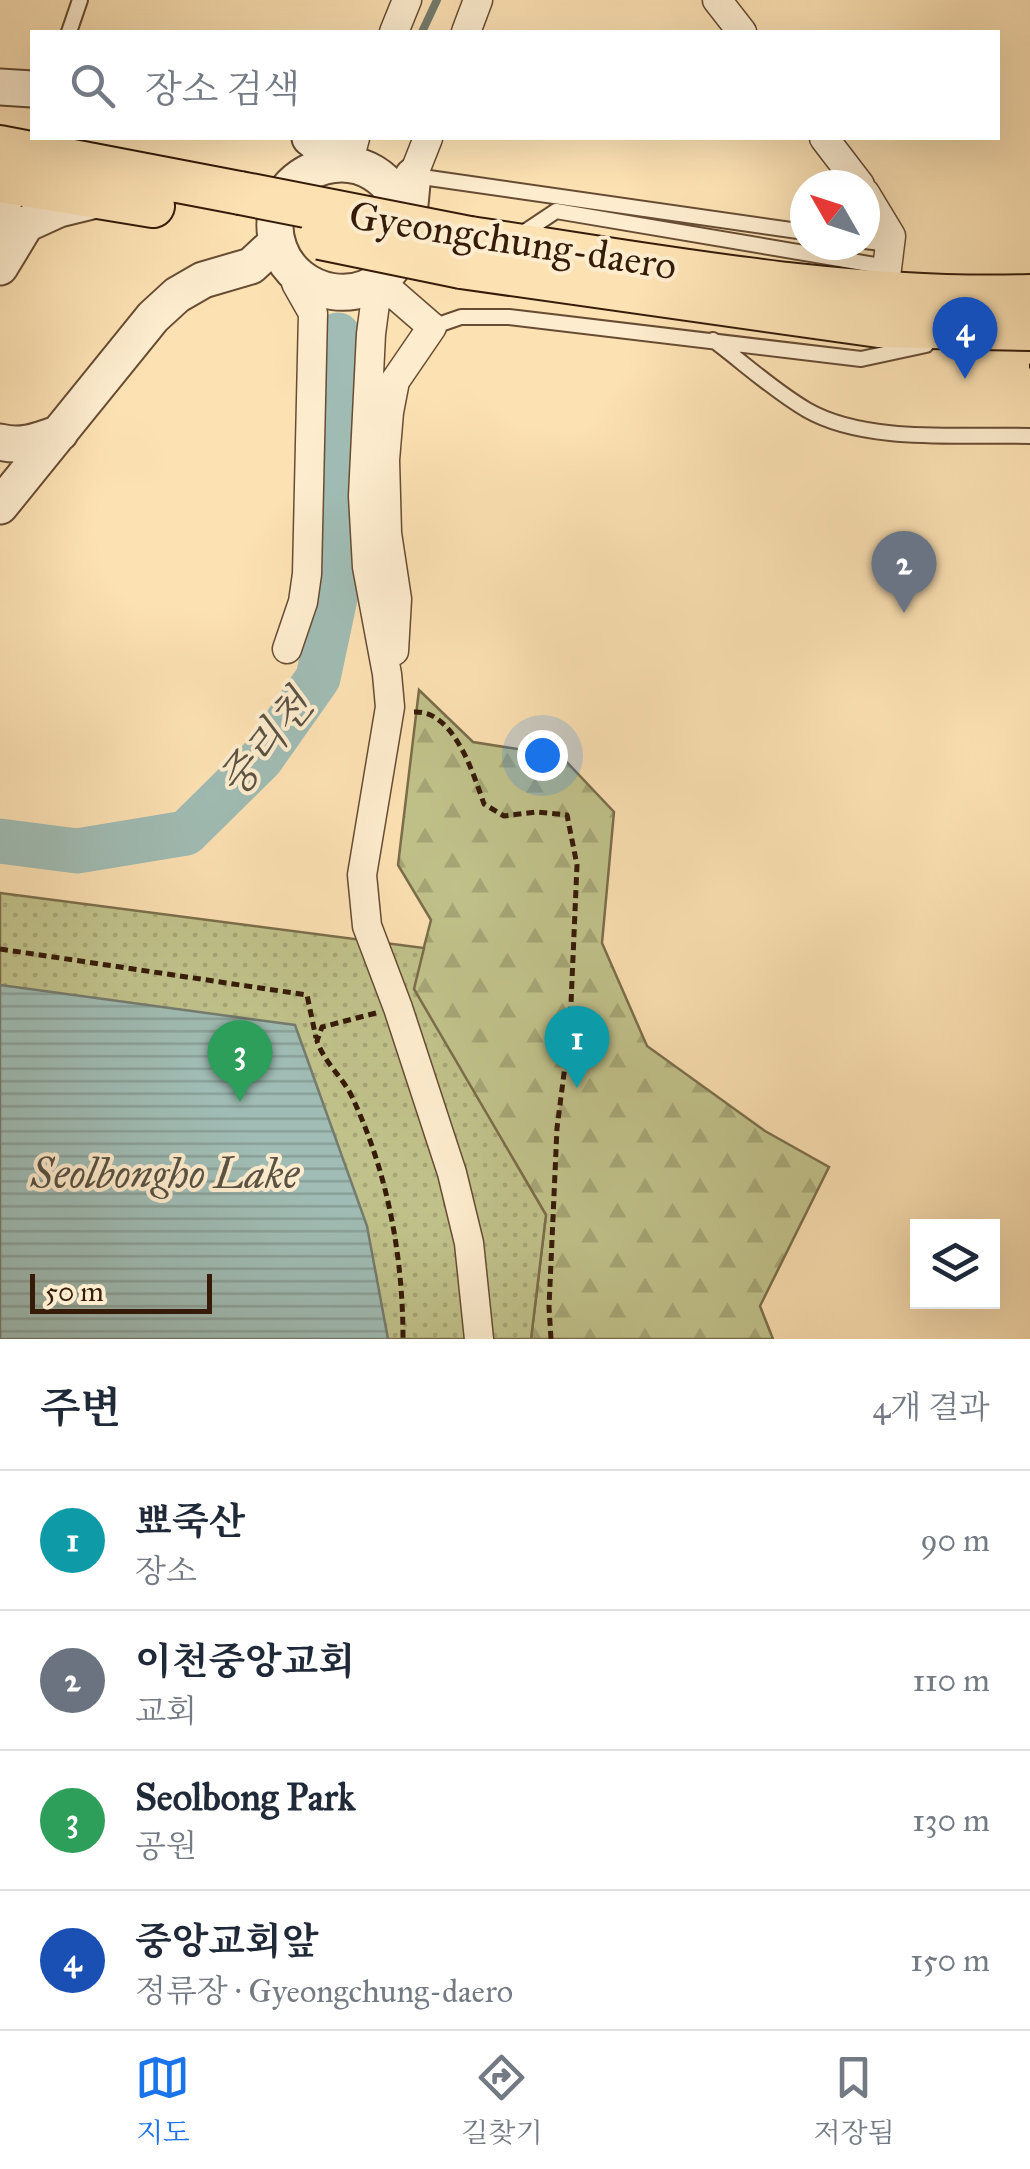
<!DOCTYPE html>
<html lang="ko">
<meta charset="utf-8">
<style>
:root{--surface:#fff;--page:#f2f2f3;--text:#1f2937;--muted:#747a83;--line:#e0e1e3;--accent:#1a73e8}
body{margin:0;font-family:"IM FELL Great Primer","Noto Serif KR",serif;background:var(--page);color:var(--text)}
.controls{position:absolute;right:30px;bottom:30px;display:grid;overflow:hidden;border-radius:0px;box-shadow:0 10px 40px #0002}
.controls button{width:90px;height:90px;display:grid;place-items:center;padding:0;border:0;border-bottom:2px solid var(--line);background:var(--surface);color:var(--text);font:50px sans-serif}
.compass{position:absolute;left:790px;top:170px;width:90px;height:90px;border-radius:50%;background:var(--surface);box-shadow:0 10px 40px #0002;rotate:309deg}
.scale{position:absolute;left:30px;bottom:25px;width:182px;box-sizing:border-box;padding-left:10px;border:5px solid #351b08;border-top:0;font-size:28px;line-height:35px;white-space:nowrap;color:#351b08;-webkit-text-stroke:8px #fdecce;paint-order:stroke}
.you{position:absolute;left:542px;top:755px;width:35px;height:35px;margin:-25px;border:8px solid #fff;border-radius:50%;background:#1a73e8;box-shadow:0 0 0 15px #1a73e833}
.badge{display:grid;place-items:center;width:65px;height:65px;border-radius:50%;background:var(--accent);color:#fff;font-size:32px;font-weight:700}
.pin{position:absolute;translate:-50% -82px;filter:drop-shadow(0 2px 5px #0008)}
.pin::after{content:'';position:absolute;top:52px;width:35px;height:30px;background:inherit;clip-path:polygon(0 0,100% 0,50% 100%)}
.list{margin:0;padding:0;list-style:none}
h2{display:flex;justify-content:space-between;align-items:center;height:130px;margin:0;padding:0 40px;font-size:42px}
h2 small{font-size:32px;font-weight:400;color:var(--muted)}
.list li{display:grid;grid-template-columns:65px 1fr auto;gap:30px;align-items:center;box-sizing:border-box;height:140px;padding:0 40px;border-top:2px solid var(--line)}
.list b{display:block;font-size:38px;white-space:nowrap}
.list p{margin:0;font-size:32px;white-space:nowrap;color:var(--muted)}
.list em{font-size:32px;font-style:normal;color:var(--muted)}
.icon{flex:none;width:55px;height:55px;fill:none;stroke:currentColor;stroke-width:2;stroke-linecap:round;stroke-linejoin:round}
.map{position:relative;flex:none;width:1030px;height:1339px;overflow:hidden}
.search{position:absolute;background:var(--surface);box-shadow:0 10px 40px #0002;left:30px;right:30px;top:30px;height:110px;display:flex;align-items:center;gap:25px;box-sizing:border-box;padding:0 35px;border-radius:0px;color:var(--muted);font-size:38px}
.sheet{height:690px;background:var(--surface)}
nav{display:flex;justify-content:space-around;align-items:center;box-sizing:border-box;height:140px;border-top:2px solid var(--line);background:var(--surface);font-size:28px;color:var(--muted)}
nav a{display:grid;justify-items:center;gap:5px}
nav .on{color:var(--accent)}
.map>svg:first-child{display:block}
</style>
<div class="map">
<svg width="1030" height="1339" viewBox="0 0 1030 1339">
<defs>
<pattern id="forest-firs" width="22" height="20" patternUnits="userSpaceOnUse" patternTransform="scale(2.5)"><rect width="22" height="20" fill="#c1c28b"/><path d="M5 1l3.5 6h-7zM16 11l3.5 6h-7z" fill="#a6a676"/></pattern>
<pattern id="park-dots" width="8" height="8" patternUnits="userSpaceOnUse" patternTransform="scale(2.5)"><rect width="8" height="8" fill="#c1c28b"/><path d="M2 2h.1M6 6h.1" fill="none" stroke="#a6a676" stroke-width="1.8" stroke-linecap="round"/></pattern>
<pattern id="water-rules" width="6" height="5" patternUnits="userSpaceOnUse" patternTransform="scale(2.5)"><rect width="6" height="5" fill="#a0bcb4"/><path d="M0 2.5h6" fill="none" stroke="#8aa199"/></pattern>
</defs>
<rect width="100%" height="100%" fill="#fce1b3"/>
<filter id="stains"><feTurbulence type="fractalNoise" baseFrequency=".002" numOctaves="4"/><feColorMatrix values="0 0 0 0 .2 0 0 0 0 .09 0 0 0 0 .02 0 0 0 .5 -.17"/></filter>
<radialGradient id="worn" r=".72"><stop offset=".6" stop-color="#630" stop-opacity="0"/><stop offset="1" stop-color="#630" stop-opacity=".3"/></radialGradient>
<path fill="url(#forest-firs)" stroke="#7b6e4a" stroke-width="2.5" d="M 419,690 L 473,742 L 561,756 L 614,812 L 602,943 L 647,1046 L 765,1131 L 829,1167 L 760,1306 L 773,1339 L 531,1339 L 546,1215 L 413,989 L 431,920 L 398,865 Z"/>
<path fill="url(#park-dots)" stroke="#7b6e4a" stroke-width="2.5" d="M 0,893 L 424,948 L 414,989 L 546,1215 L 531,1339 L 0,1339 Z"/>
<path fill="url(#water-rules)" stroke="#757c6f" stroke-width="2.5" d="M 0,985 L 295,1025 L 367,1226 L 388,1339 L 0,1339 Z"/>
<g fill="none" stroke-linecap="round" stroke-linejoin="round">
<path stroke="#757c6f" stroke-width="8" d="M 422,32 L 437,0"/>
<path stroke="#a0bcb4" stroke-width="45" d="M 0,841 L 77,851 L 186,833 L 261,759 L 318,678 L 341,570 L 338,335"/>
<g stroke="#674c33" stroke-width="18">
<path id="service" d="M 69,32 L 80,0
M 415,176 L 805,232
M 520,235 L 556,211 L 887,267
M 865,241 L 890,244
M 432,327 L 461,317 L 509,317 L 861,359 L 926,345
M 713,340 C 744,363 774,391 807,410 C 866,444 963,434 1030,436"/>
</g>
<g stroke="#674c33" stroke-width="31">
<path id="minor" d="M 717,0 L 742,32
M 394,32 L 407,0
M 466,32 L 478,0
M 824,138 L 860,185
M 348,164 L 355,138
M 413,176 L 428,138
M 865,193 L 891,236 L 884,293
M 378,281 L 371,334 L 363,496 L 367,567 L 387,674 L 390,707 L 362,875 L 367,926 L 398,1008 L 452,1173 L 469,1243 L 479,1339
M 379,281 L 432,327 L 395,381 L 389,412 L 385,460 L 387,533 L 397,599 L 394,651
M 287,649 L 303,602 L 307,574 L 313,313 L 296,283"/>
</g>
<g stroke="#674c33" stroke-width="39">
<path id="tertiary" d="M 0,87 L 32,89
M 310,138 L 342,163
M 0,216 L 9,183
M 406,225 C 386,121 250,165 279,248 C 296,296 364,310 394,265 C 410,242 409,204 413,176
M 0,267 L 26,224 L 59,209 L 100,199
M 0,442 C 22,448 40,440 60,433
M 0,506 L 153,317 L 177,295 L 203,280 L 251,266 L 277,242"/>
</g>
<g stroke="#351b08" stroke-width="46">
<path id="primary" d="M 0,147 L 240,193
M 0,181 L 153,206
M 470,238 C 655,265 843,302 1030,296
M 461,267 L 879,326 L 1030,329"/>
</g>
<path stroke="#351b08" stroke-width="5" stroke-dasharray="8 5" stroke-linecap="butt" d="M 1029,366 L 1030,366
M 414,712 C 454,710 473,773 484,804 L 504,816 L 536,812 L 567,815 L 577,865 L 570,1027 L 557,1128 L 549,1307 L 551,1339
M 0,949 L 307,995 L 316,1038
M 376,1013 L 322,1027 L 317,1041 C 325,1064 344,1078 353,1099 C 388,1174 403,1257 403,1339"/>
<use href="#service" stroke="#fdecce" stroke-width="14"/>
<use href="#minor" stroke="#fdecce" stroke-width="28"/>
<use href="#tertiary" stroke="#fdecce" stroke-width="35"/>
<use href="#primary" stroke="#fce1b3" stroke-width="42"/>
<g stroke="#351b08" stroke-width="46" stroke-linecap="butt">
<path id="primary-bridge" d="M 240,193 L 470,238
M 320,238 L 461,267"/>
</g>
<use href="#primary-bridge" stroke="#fce1b3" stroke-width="42"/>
</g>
<g text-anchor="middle" stroke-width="8" stroke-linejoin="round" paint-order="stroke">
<g font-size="40" fill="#351b08" stroke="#fdecce">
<text transform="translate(513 240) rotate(9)" y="14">Gyeongchung-daero</text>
</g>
<g font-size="42" font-style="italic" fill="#5a5344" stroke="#fdecce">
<text transform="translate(265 743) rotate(-51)" y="15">중리천</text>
<text x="165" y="1188">Seolbongho Lake</text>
</g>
</g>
<rect width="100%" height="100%" filter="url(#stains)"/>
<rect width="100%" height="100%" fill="url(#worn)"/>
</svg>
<div class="controls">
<button><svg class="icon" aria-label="layers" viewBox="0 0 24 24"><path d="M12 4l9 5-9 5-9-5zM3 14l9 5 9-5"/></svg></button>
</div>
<svg class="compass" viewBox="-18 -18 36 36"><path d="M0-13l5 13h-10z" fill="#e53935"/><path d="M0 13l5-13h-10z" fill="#747a83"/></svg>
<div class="scale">50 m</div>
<div class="you"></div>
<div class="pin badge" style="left:577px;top:1088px;background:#0f9aa8">1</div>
<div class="pin badge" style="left:904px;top:613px;background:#6b7280">2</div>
<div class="pin badge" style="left:240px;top:1102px;background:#2e9e5b">3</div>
<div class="pin badge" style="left:965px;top:379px;background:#1a4fb4">4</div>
<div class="search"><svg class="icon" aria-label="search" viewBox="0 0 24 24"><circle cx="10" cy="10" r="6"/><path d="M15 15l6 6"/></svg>장소 검색</div>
</div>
<section class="sheet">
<h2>주변<small>4개 결과</small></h2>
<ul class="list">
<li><span class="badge" style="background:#0f9aa8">1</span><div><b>뾰죽산</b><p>장소</p></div><em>90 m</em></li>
<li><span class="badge" style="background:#6b7280">2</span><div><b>이천중앙교회</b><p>교회</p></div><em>110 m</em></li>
<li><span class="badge" style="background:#2e9e5b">3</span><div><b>Seolbong Park</b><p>공원</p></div><em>130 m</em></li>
<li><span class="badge" style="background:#1a4fb4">4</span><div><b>중앙교회앞</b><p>정류장 · Gyeongchung-daero</p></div><em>150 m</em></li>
</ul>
</section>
<nav>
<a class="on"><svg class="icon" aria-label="map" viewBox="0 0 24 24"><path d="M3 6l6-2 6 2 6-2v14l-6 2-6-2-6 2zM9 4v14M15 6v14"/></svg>지도</a>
<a><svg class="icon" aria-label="directions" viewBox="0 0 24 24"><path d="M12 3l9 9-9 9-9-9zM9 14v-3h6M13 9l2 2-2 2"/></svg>길찾기</a>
<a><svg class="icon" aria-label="saved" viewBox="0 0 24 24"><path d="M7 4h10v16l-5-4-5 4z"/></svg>저장됨</a>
</nav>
